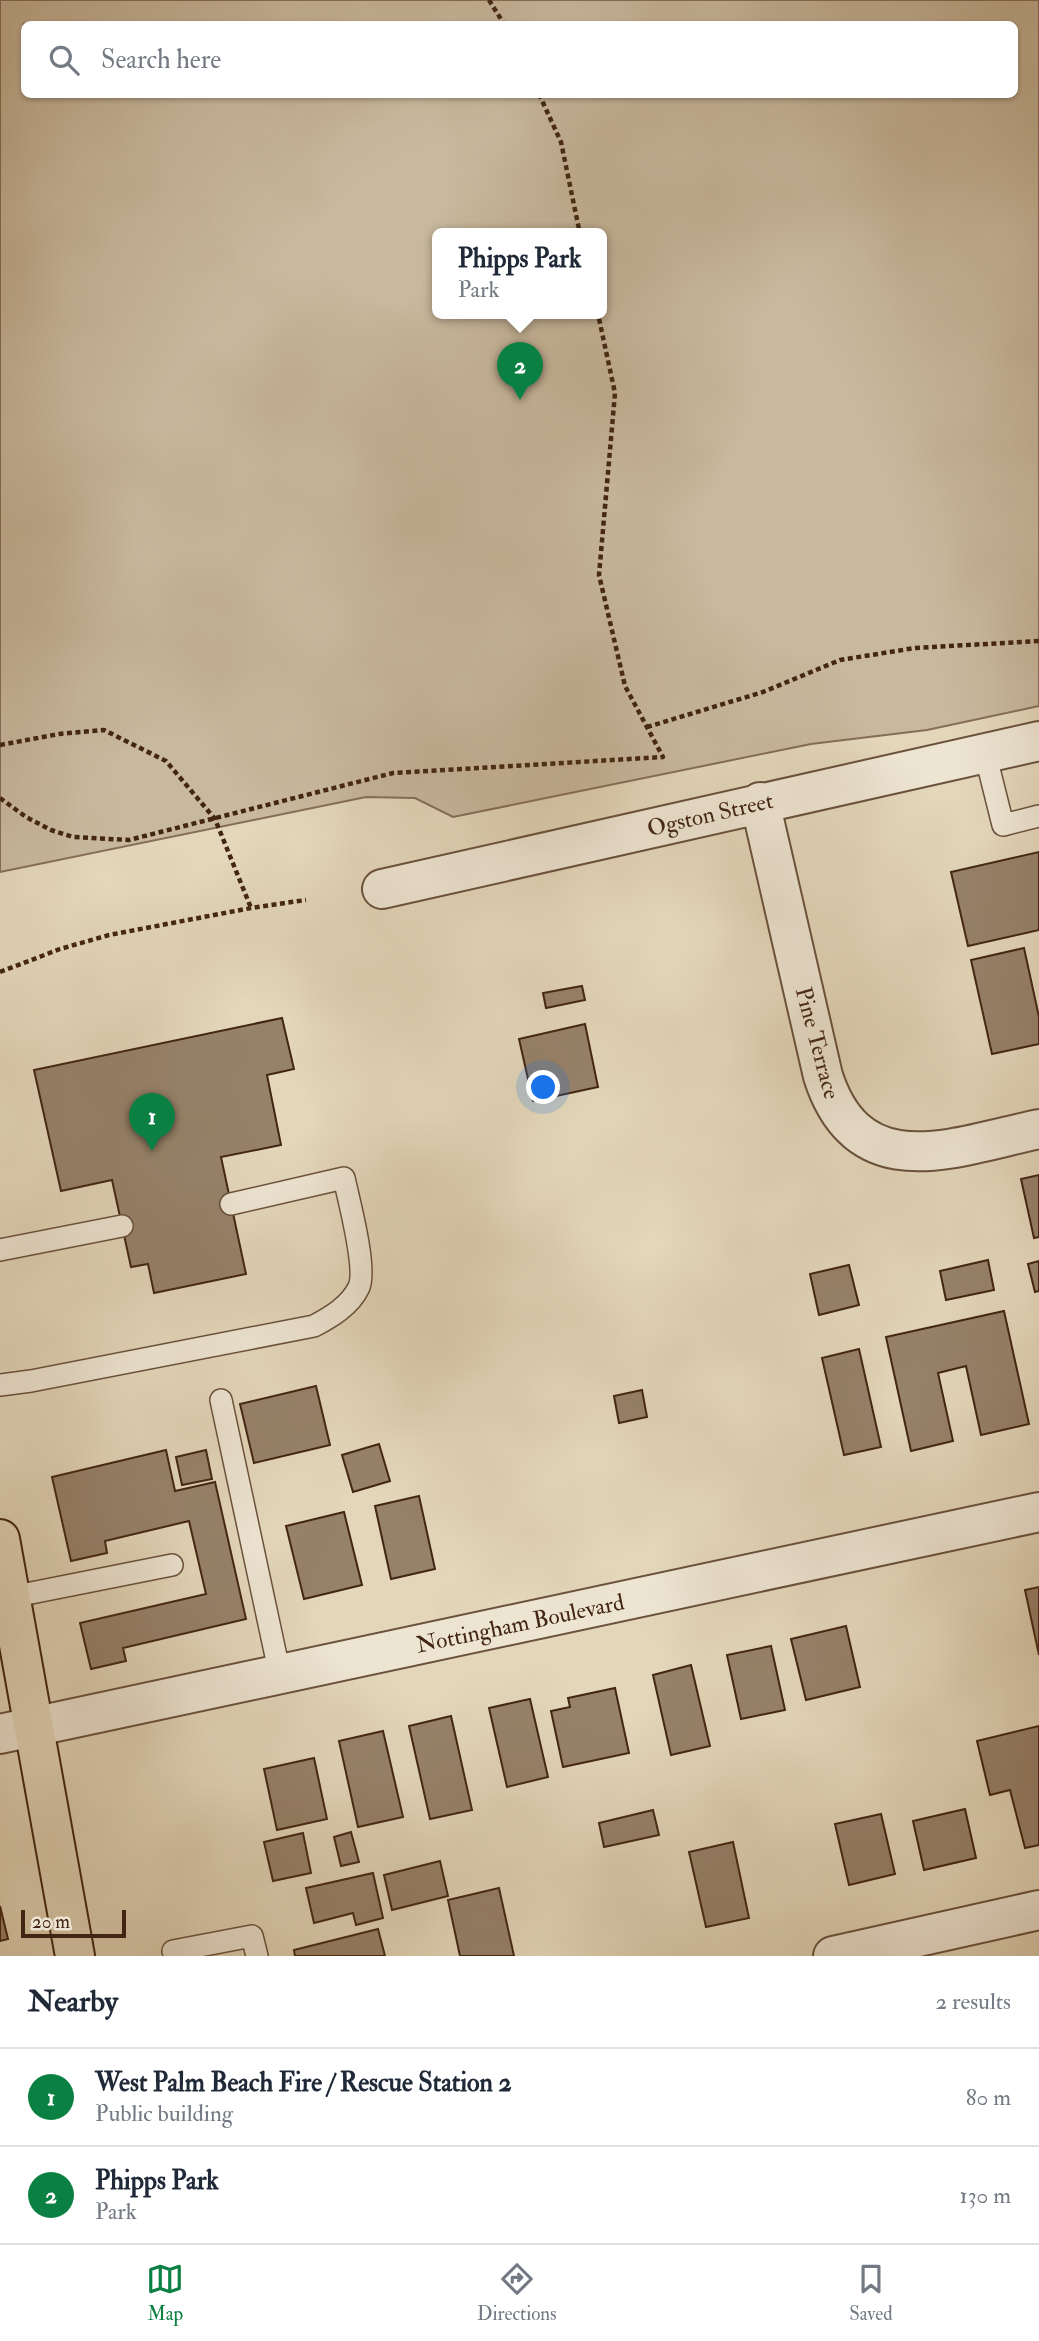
<!DOCTYPE html>
<style>
:root{--surface:#fff;--page:#f2f2f3;--text:#1f2937;--muted:#747a83;--line:#e0e1e3;--accent:#0b8043}
body{margin:0;font-family:"IM FELL Double Pica",serif;background:var(--page);color:var(--text)}
.scale{position:absolute;left:21px;bottom:18px;width:105px;box-sizing:border-box;padding-left:7px;border:4px solid #422513;border-top:0;font-size:19px;line-height:24px;white-space:nowrap;color:#422513;-webkit-text-stroke:5px #ede4d2;paint-order:stroke}
.you{position:absolute;left:544px;top:1088px;width:24px;height:24px;margin:-18px;border:5px solid #fff;border-radius:50%;background:#1a73e8;box-shadow:0 0 0 10px #1a73e833}
.badge{display:grid;place-items:center;width:46px;height:46px;border-radius:50%;background:var(--accent);color:#fff;font-size:23px;font-weight:700}
.pin{position:absolute;translate:-50% -58px;filter:drop-shadow(0 2px 4px #0008)}
.pin::after{content:'';position:absolute;top:37px;width:24px;height:21px;background:inherit;clip-path:polygon(0 0,100% 0,50% 100%)}
.popup{position:absolute;left:432px;top:228px;width:175px;height:91px;box-sizing:border-box;display:grid;place-content:center;border-radius:10px;background:var(--surface);filter:drop-shadow(0 2px 5px #0005);font-size:23px;white-space:nowrap;color:var(--muted)}
.popup b{font-size:26px;color:var(--text)}
.popup::after{content:'';position:absolute;left:50%;top:100%;margin-left:-14px;border:14px solid transparent;border-top-color:var(--surface)}
.list{margin:0;padding:0;list-style:none}
h2{display:flex;justify-content:space-between;align-items:center;height:91px;margin:0;padding:0 28px;font-size:30px}
h2 small{font-size:23px;font-weight:400;color:var(--muted)}
.list li{display:grid;grid-template-columns:46px 1fr auto;gap:21px;align-items:center;box-sizing:border-box;height:98px;padding:0 28px;border-top:2px solid var(--line)}
.list b{display:block;font-size:26px;white-space:nowrap}
.list p{margin:0;font-size:23px;white-space:nowrap;color:var(--muted)}
.list em{font-size:23px;font-style:normal;color:var(--muted)}
.icon{flex:none;width:38px;height:38px;fill:none;stroke:currentColor;stroke-width:2;stroke-linecap:round;stroke-linejoin:round}
.map{position:relative;flex:none;width:1039px;height:1956px;overflow:hidden}
.search{position:absolute;background:var(--surface);box-shadow:0 2px 5px #0004;left:21px;right:21px;top:21px;height:77px;display:flex;align-items:center;gap:18px;box-sizing:border-box;padding:0 24px;border-radius:10px;color:var(--muted);font-size:26px}
.sheet{height:287px;background:var(--surface)}
nav{display:flex;justify-content:space-around;align-items:center;box-sizing:border-box;height:98px;border-top:2px solid var(--line);background:var(--surface);font-size:19px;color:var(--muted)}
nav a{display:grid;justify-items:center;gap:4px}
nav .on{color:var(--accent)}
.map>svg:first-child{display:block}
</style>
<div class="map">
<svg width="1039" height="1956" viewBox="0 0 1039 1956">
<rect width="100%" height="100%" fill="#e3d6b9"/>
<filter id="stains"><feTurbulence type="fractalNoise" baseFrequency=".00286" numOctaves="4"/><feColorMatrix values="0 0 0 0 .2 0 0 0 0 .09 0 0 0 0 .02 0 0 0 .5 -.17"/></filter>
<radialGradient id="worn" r=".72"><stop offset=".6" stop-color="#630" stop-opacity="0"/><stop offset="1" stop-color="#630" stop-opacity=".3"/></radialGradient>
<path fill="#c8b89d" stroke="#856e58" stroke-width="2" fill-rule="evenodd" d="M 0,0 L 1039,0 L 1039,706 L 927,730 L 811,744 L 453,817 L 415,798 L 366,797 L 0,872 ZM 24,24 L 1014,24 L 1014,94 L 24,94 ZM 438,234 L 602,234 L 602,314 L 438,314 Z"/>
<path fill="#968169" stroke="#422513" stroke-width="2" d="M 1039,852 L 1039,930 L 968,946 L 951,872 Z
M 1024,948 L 1039,1017 L 1039,1044 L 992,1054 L 971,960 Z
M 582,986 L 585,1000 L 546,1008 L 543,993 Z
M 282,1018 L 294,1069 L 267,1075 L 281,1145 L 221,1157 L 246,1274 L 154,1293 L 148,1264 L 131,1267 L 112,1180 L 61,1191 L 34,1070 Z
M 585,1024 L 598,1087 L 533,1101 L 519,1039 Z
M 1039,1175 L 1039,1237 L 1034,1238 L 1021,1179 Z
M 988,1260 L 994,1290 L 946,1300 L 940,1271 Z
M 1039,1261 L 1039,1291 L 1035,1292 L 1028,1264 Z
M 849,1265 L 859,1305 L 819,1315 L 810,1274 Z
M 1004,1311 L 1029,1424 L 981,1435 L 966,1366 L 938,1373 L 953,1441 L 911,1451 L 886,1337 Z
M 859,1349 L 881,1447 L 844,1455 L 822,1358 Z
M 316,1386 L 330,1445 L 254,1463 L 240,1404 Z
M 642,1390 L 647,1417 L 619,1423 L 614,1396 Z
M 379,1444 L 390,1481 L 353,1492 L 342,1455 Z
M 166,1450 L 175,1491 L 215,1482 L 246,1619 L 123,1648 L 126,1661 L 91,1669 L 80,1623 L 206,1594 L 189,1521 L 105,1541 L 107,1553 L 71,1561 L 52,1477 Z
M 206,1450 L 212,1479 L 182,1485 L 176,1457 Z
M 419,1496 L 435,1569 L 391,1579 L 375,1506 Z
M 344,1512 L 362,1585 L 304,1599 L 286,1526 Z
M 1039,1587 L 1039,1655 L 1025,1590 Z
M 846,1626 L 860,1687 L 806,1700 L 791,1639 Z
M 771,1646 L 785,1710 L 741,1719 L 727,1655 Z
M 691,1665 L 710,1746 L 671,1755 L 653,1675 Z
M 615,1688 L 629,1753 L 563,1767 L 551,1711 L 570,1707 L 568,1698 Z
M 530,1699 L 548,1777 L 507,1787 L 489,1708 Z
M 451,1716 L 472,1810 L 430,1819 L 409,1726 Z
M 1039,1726 L 1039,1845 L 1025,1848 L 1010,1790 L 990,1795 L 977,1741 Z
M 383,1731 L 403,1817 L 358,1827 L 339,1741 Z
M 314,1758 L 327,1819 L 277,1830 L 264,1769 Z
M 965,1809 L 976,1858 L 924,1870 L 913,1821 Z
M 653,1810 L 659,1835 L 604,1847 L 599,1823 Z
M 881,1814 L 895,1874 L 849,1885 L 835,1824 Z
M 351,1832 L 359,1862 L 341,1866 L 334,1837 Z
M 303,1833 L 311,1873 L 273,1881 L 264,1842 Z
M 733,1842 L 749,1918 L 706,1927 L 689,1852 Z
M 440,1861 L 448,1896 L 392,1910 L 384,1875 Z
M 373,1873 L 383,1918 L 356,1925 L 353,1913 L 314,1923 L 306,1888 Z
M 499,1888 L 514,1956 L 460,1956 L 448,1900 Z
M 0,1906 L 8,1939 L 0,1941 Z
M 378,1929 L 385,1956 L 295,1956 L 294,1950 Z"/>
<g fill="none" stroke-linecap="round" stroke-linejoin="round">
<g stroke="#6a513c" stroke-width="24">
<path id="service" d="M 985,753 L 1003,825 L 1039,816
M 0,1250 L 122,1226
M 0,1385 L 31,1381 L 314,1326 C 331,1317 350,1306 359,1287 C 367,1268 349,1201 344,1178 L 231,1204
M 221,1400 L 280,1675
M 11,1597 L 172,1565
M 173,1951 L 252,1936 L 257,1956"/>
</g>
<g stroke="#6a513c" stroke-width="42">
<path id="minor" d="M 760,802 L 823,1076 C 859,1188 954,1147 1039,1129
M 382,889 L 1039,741
M 833,1956 L 1039,1910"/>
</g>
<g stroke="#6a513c" stroke-width="42">
<path id="tertiary" d="M 0,1734 L 1039,1512"/>
</g>
<g stroke="#422513" stroke-width="42">
<path id="primary" d="M 0,1539 L 75,1956"/>
</g>
<path stroke="#422513" stroke-width="4.5" stroke-dasharray="5 3.5" stroke-linecap="butt" d="M 489,0 L 504,24
M 539,94 L 561,142 L 580,234
M 647,727 L 763,692 L 840,660 L 915,648 L 1039,641
M 0,745 L 59,734 L 104,730 L 166,761 L 215,819 L 251,908
M 0,798 L 26,817 L 51,830 L 73,837 L 129,840 L 393,773 L 663,757 L 625,686 L 599,575 L 615,393 L 598,314
M 0,972 L 60,949 L 109,935 L 251,908 L 306,900"/>
<use href="#service" stroke="#ede4d2" stroke-width="21"/>
<use href="#minor" stroke="#ede4d2" stroke-width="38"/>
<use href="#tertiary" stroke="#ede4d2" stroke-width="38"/>
<use href="#primary" stroke="#e3d6b9" stroke-width="38"/>
</g>
<g text-anchor="middle" stroke-width="5" stroke-linejoin="round" paint-order="stroke">
<g font-size="23" fill="#422513" stroke="#ede4d2">
<text transform="translate(710 814) rotate(-13)" y="8">Ogston Street</text>
<text transform="translate(818 1043) rotate(75)" y="8">Pine Terrace</text>
<text transform="translate(520 1623) rotate(-12)" y="8">Nottingham Boulevard</text>
</g>
</g>
<rect width="100%" height="100%" filter="url(#stains)"/>
<rect width="100%" height="100%" fill="url(#worn)"/>
</svg>
<div class="scale">20 m</div>
<div class="you"></div>
<div class="pin badge" style="left:152px;top:1151px">1</div>
<div class="pin badge" style="left:520px;top:400px">2</div>
<div class="popup"><b>Phipps Park</b>Park</div>
<div class="search"><svg class="icon" aria-label="search" viewBox="0 0 24 24"><circle cx="10" cy="10" r="6"/><path d="M15 15l6 6"/></svg>Search here</div>
</div>
<section class="sheet">
<h2>Nearby<small>2 results</small></h2>
<ul class="list">
<li><span class="badge">1</span><div><b>West Palm Beach Fire / Rescue Station 2</b><p>Public building</p></div><em>80 m</em></li>
<li><span class="badge">2</span><div><b>Phipps Park</b><p>Park</p></div><em>130 m</em></li>
</ul>
</section>
<nav>
<a class="on"><svg class="icon" aria-label="map" viewBox="0 0 24 24"><path d="M3 6l6-2 6 2 6-2v14l-6 2-6-2-6 2zM9 4v14M15 6v14"/></svg>Map</a>
<a><svg class="icon" aria-label="directions" viewBox="0 0 24 24"><path d="M12 3l9 9-9 9-9-9zM9 14v-3h6M13 9l2 2-2 2"/></svg>Directions</a>
<a><svg class="icon" aria-label="saved" viewBox="0 0 24 24"><path d="M7 4h10v16l-5-4-5 4z"/></svg>Saved</a>
</nav>
